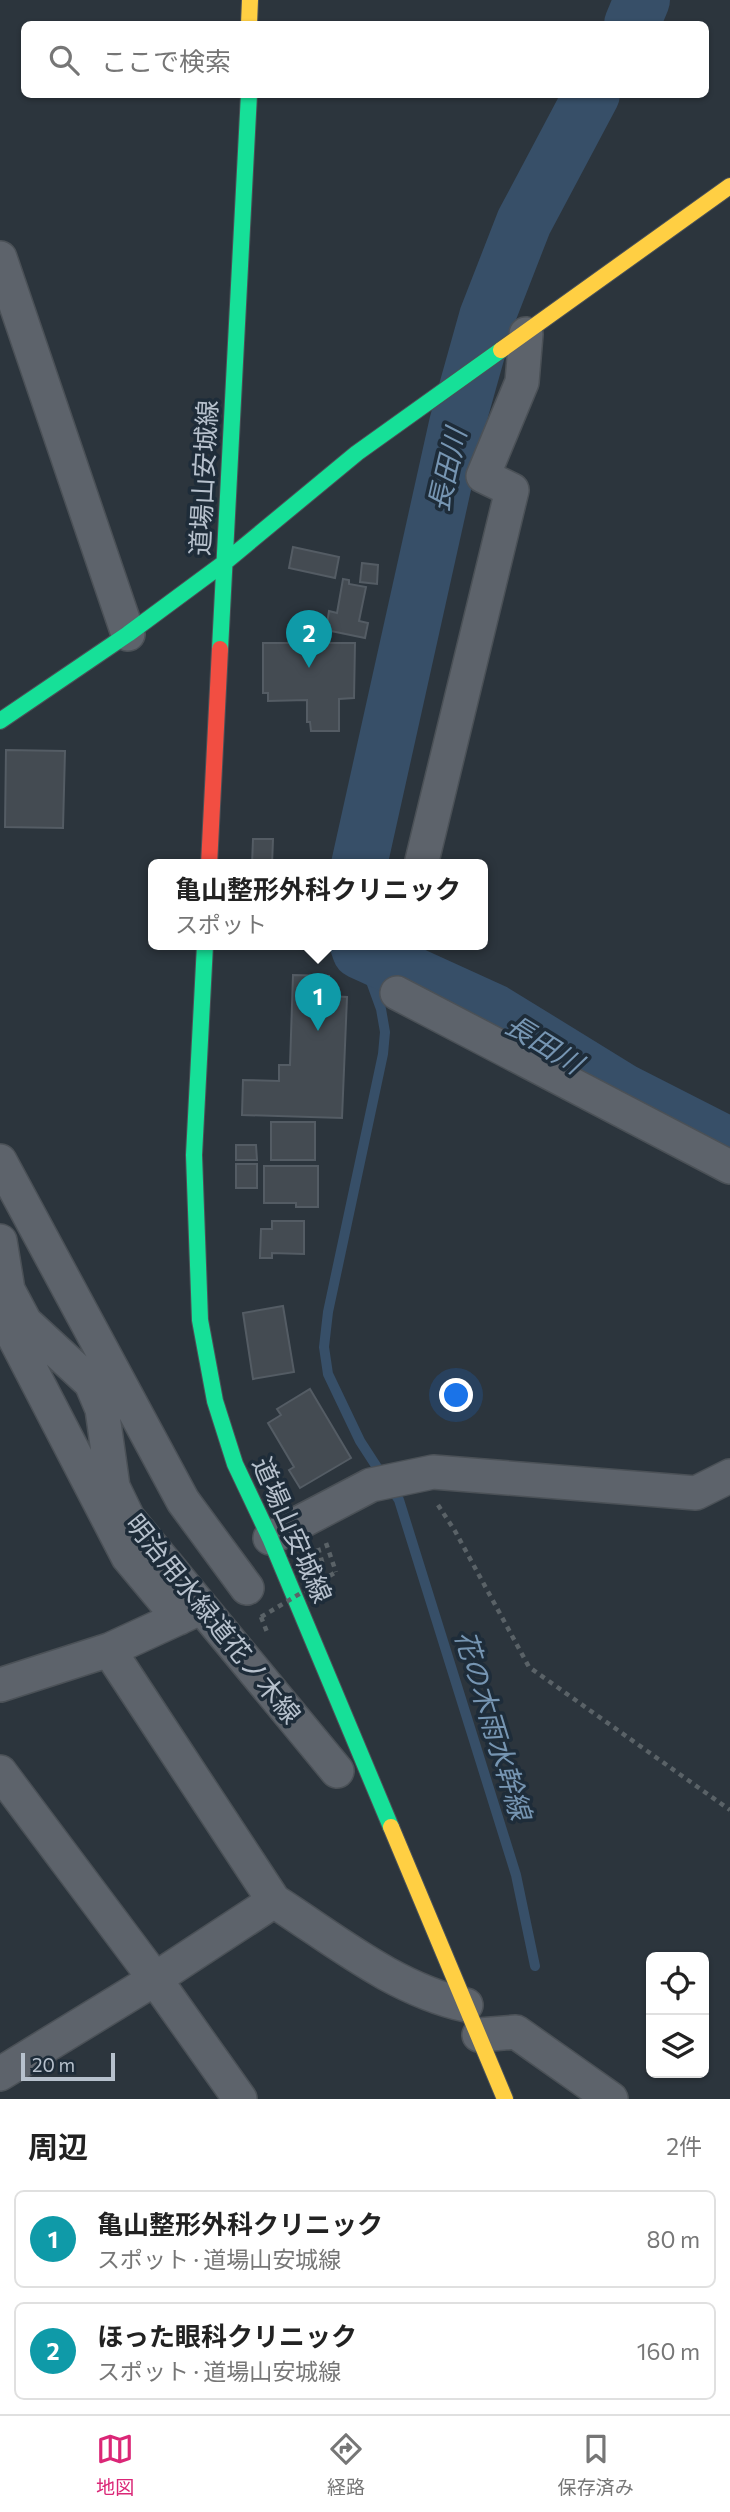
<!DOCTYPE html>
<html lang="ja">
<meta charset="utf-8">
<style>
:root{--surface:#fff;--page:#f2f2f2;--text:#222;--muted:#767676;--line:#e0e0e0;--accent:#db2777}
body{margin:0;font-family:Commissioner,"Noto Sans JP",sans-serif;background:var(--page);color:var(--text)}
.controls{position:absolute;right:21px;bottom:21px;display:grid;overflow:hidden;border-radius:10px;box-shadow:0 2px 5px #0004}
.controls button{width:63px;height:63px;display:grid;place-items:center;padding:0;border:0;border-bottom:2px solid var(--line);background:var(--surface);color:var(--text);font:35px sans-serif}
.scale{position:absolute;left:21px;bottom:18px;width:94px;box-sizing:border-box;padding-left:7px;border:4px solid #b7c1cd;border-top:0;font-size:19px;line-height:24px;white-space:nowrap;color:#b7c1cd;-webkit-text-stroke:5px #1e2c39;paint-order:stroke}
.you{position:absolute;left:457px;top:1396px;width:24px;height:24px;margin:-18px;border:5px solid #fff;border-radius:50%;background:#1a73e8;box-shadow:0 0 0 10px #1a73e833}
.badge{display:grid;place-items:center;width:46px;height:46px;border-radius:50%;background:var(--accent);color:#fff;font-size:23px;font-weight:700}
.pin{position:absolute;translate:-50% -58px;filter:drop-shadow(0 2px 4px #0008)}
.pin::after{content:'';position:absolute;top:37px;width:24px;height:21px;background:inherit;clip-path:polygon(0 0,100% 0,50% 100%)}
.popup{position:absolute;left:148px;top:859px;width:340px;height:91px;box-sizing:border-box;display:grid;place-content:center;border-radius:10px;background:var(--surface);filter:drop-shadow(0 2px 5px #0005);font-size:23px;white-space:nowrap;color:var(--muted)}
.popup b{font-size:26px;color:var(--text)}
.popup::after{content:'';position:absolute;left:50%;top:100%;margin-left:-14px;border:14px solid transparent;border-top-color:var(--surface)}
.list{margin:0;padding:0;list-style:none}
h2{display:flex;justify-content:space-between;align-items:center;height:91px;margin:0;padding:0 28px;font-size:30px}
h2 small{font-size:23px;font-weight:400;color:var(--muted)}
.list li{display:grid;grid-template-columns:46px 1fr auto;gap:21px;align-items:center;box-sizing:border-box;height:98px;margin:0 14px 14px;padding:0 14px;border:2px solid var(--line);border-radius:10px}
.list b{display:block;font-size:26px;white-space:nowrap}
.list p{margin:0;font-size:23px;white-space:nowrap;color:var(--muted)}
.list em{font-size:23px;font-style:normal;color:var(--muted)}
.icon{flex:none;width:38px;height:38px;fill:none;stroke:currentColor;stroke-width:2;stroke-linecap:round;stroke-linejoin:round}
.map{position:relative;flex:none;width:730px;height:2099px;overflow:hidden}
.search{position:absolute;background:var(--surface);box-shadow:0 2px 5px #0004;left:21px;right:21px;top:21px;height:77px;display:flex;align-items:center;gap:18px;box-sizing:border-box;padding:0 24px;border-radius:10px;color:var(--muted);font-size:26px}
.sheet{height:315px;background:var(--surface)}
nav{display:flex;justify-content:space-around;align-items:center;box-sizing:border-box;height:98px;border-top:2px solid var(--line);background:var(--surface);font-size:19px;color:var(--muted)}
nav a{display:grid;justify-items:center;gap:4px}
nav .on{color:var(--accent)}
.map>svg:first-child{display:block}
</style>
<div class="map">
<svg width="730" height="2099" viewBox="0 0 730 2099">
<rect width="100%" height="100%" fill="#2c353d"/>
<g fill="none" stroke-linecap="round" stroke-linejoin="round">
<path stroke="#374f68" stroke-width="10" d="M 360,951 L 381,1009 L 385,1032 L 383,1054 L 328,1312 L 324,1347 L 328,1374 L 360,1441 L 382,1475
M 391,1488 L 399,1500 L 516,1875 L 535,1966"/>
<path stroke="#374f68" stroke-width="56" d="M 632,24 L 642,0
M 359,865 L 457,424 L 487,317 L 524,222 L 592,94
M 358,945 L 360,951 L 494,1012 L 624,1092 L 730,1146"/>
</g>
<path fill="#444b52" stroke="#545c64" stroke-width="2" d="M 293,547 L 339,557 L 335,578 L 289,568 Z
M 362,563 L 378,565 L 377,584 L 360,582 Z
M 343,579 L 349,580 L 349,584 L 366,587 L 359,621 L 368,623 L 365,638 L 326,630 L 329,611 L 337,613 Z
M 263,643 L 355,643 L 354,698 L 339,699 L 339,731 L 311,731 L 310,722 L 307,722 L 307,700 L 268,701 L 268,693 L 263,693 Z
M 6,750 L 65,751 L 63,828 L 5,827 Z
M 253,839 L 273,839 L 272,865 L 252,865 Z
M 293,975 L 329,976 L 328,996 L 347,997 L 342,1118 L 242,1115 L 243,1080 L 279,1081 L 279,1065 L 290,1065 Z
M 271,1122 L 315,1122 L 315,1160 L 271,1160 Z
M 236,1145 L 256,1145 L 257,1160 L 236,1160 Z
M 236,1164 L 257,1164 L 257,1188 L 236,1188 Z
M 264,1166 L 318,1166 L 318,1207 L 296,1207 L 296,1203 L 264,1203 Z
M 272,1221 L 304,1221 L 304,1254 L 272,1253 L 272,1258 L 260,1258 L 261,1229 L 272,1229 Z
M 283,1306 L 294,1372 L 253,1379 L 243,1313 Z
M 310,1389 L 351,1458 L 300,1488 L 289,1470 L 294,1467 L 268,1423 L 281,1415 L 277,1409 Z"/>
<g fill="none" stroke-linecap="round" stroke-linejoin="round">
<g stroke="#4b5157" stroke-width="36">
<path id="street" d="M 0,258 L 128,634
M 421,865 L 512,490 L 483,476 L 522,382 L 526,334
M 397,993 L 730,1167
M 0,1161 L 183,1501 L 247,1588
M 0,1241 L 8,1290 L 25,1322 L 91,1383 L 102,1409 L 113,1487 L 128,1518 L 337,1771
M 0,1310 L 128,1557 L 179,1618
M 270,1538 L 371,1485 L 433,1472 L 696,1493 L 730,1476
M 0,1685 L 109,1650 L 198,1609
M 0,1772 L 155,1979 L 240,2099
M 274,1901 C 335,1940 394,1989 466,2005
M 479,2035 L 516,2032 L 611,2099
M 0,2074 L 155,1979 L 274,1901 L 109,1650"/>
</g>
<g stroke="#4b5157" stroke-width="18">
<path id="fast" d="M 220,649 L 249,94
M 0,721 L 128,634 L 224,563 L 357,453 L 501,350
M 205,945 L 194,1155 L 200,1320 L 215,1401 L 235,1464 L 270,1538 L 391,1827"/>
</g>
<g stroke="#4b5157" stroke-width="18">
<path id="slow" d="M 249,24 L 250,0
M 501,350 L 730,186
M 391,1827 L 505,2099"/>
</g>
<g stroke="#4b5157" stroke-width="18">
<path id="jam" d="M 209,865 L 220,649"/>
</g>
<path stroke="#5a6267" stroke-width="4.5" stroke-dasharray="5 5" stroke-linecap="butt" d="M 438,1505 L 455,1531 L 529,1667 L 730,1810
M 326,1543 L 336,1572
M 318,1548 L 324,1568
M 261,1617 L 267,1632"/>
<use href="#street" stroke="#5d636b" stroke-width="33"/>
<use href="#fast" stroke="#16e098" stroke-width="16"/>
<use href="#slow" stroke="#ffcf43" stroke-width="16"/>
<use href="#jam" stroke="#f24e42" stroke-width="16"/>
<path stroke="#5a6267" stroke-width="4.5" stroke-dasharray="5 5" stroke-linecap="butt" d="M 261,1617 L 336,1572"/>
</g>
<g text-anchor="middle" stroke-width="7" stroke-linejoin="round" paint-order="stroke">
<g font-size="26" fill="#b7c1cd" stroke="#1e2c39">
<text transform="translate(204 478) rotate(-87)" y="9">道場山安城線</text>
<text transform="translate(292 1530) rotate(66)" y="9">道場山安城線</text>
<text transform="translate(213 1619) rotate(51)" y="9">明治用水緑道花ノ木線</text>
</g>
<g font-size="28" font-style="italic" fill="#7695b2" stroke="#1e2c39">
<text transform="translate(447 470) rotate(-77)" y="10">長田川</text>
<text transform="translate(544 1044) rotate(32)" y="10">長田川</text>
<text transform="translate(493 1725) rotate(73)" y="10">花の木雨水幹線</text>
</g>
</g>
</svg>
<div class="controls">
<button><svg class="icon" aria-label="locate" viewBox="0 0 24 24"><circle cx="12" cy="12" r="6"/><path d="M12 2v4M12 18v4M2 12h4M18 12h4"/></svg></button>
<button><svg class="icon" aria-label="layers" viewBox="0 0 24 24"><path d="M12 4l9 5-9 5-9-5zM3 14l9 5 9-5"/></svg></button>
</div>
<div class="scale">20 m</div>
<div class="you"></div>
<div class="pin badge" style="left:318px;top:1031px;background:#0f9aa8">1</div>
<div class="popup"><b>亀山整形外科クリニック</b>スポット</div>
<div class="pin badge" style="left:309px;top:668px;background:#0f9aa8">2</div>
<div class="search"><svg class="icon" aria-label="search" viewBox="0 0 24 24"><circle cx="10" cy="10" r="6"/><path d="M15 15l6 6"/></svg>ここで検索</div>
</div>
<section class="sheet">
<h2>周辺<small>2件</small></h2>
<ul class="list">
<li><span class="badge" style="background:#0f9aa8">1</span><div><b>亀山整形外科クリニック</b><p>スポット · 道場山安城線</p></div><em>80 m</em></li>
<li><span class="badge" style="background:#0f9aa8">2</span><div><b>ほった眼科クリニック</b><p>スポット · 道場山安城線</p></div><em>160 m</em></li>
</ul>
</section>
<nav>
<a class="on"><svg class="icon" aria-label="map" viewBox="0 0 24 24"><path d="M3 6l6-2 6 2 6-2v14l-6 2-6-2-6 2zM9 4v14M15 6v14"/></svg>地図</a>
<a><svg class="icon" aria-label="directions" viewBox="0 0 24 24"><path d="M12 3l9 9-9 9-9-9zM9 14v-3h6M13 9l2 2-2 2"/></svg>経路</a>
<a><svg class="icon" aria-label="saved" viewBox="0 0 24 24"><path d="M7 4h10v16l-5-4-5 4z"/></svg>保存済み</a>
</nav>
